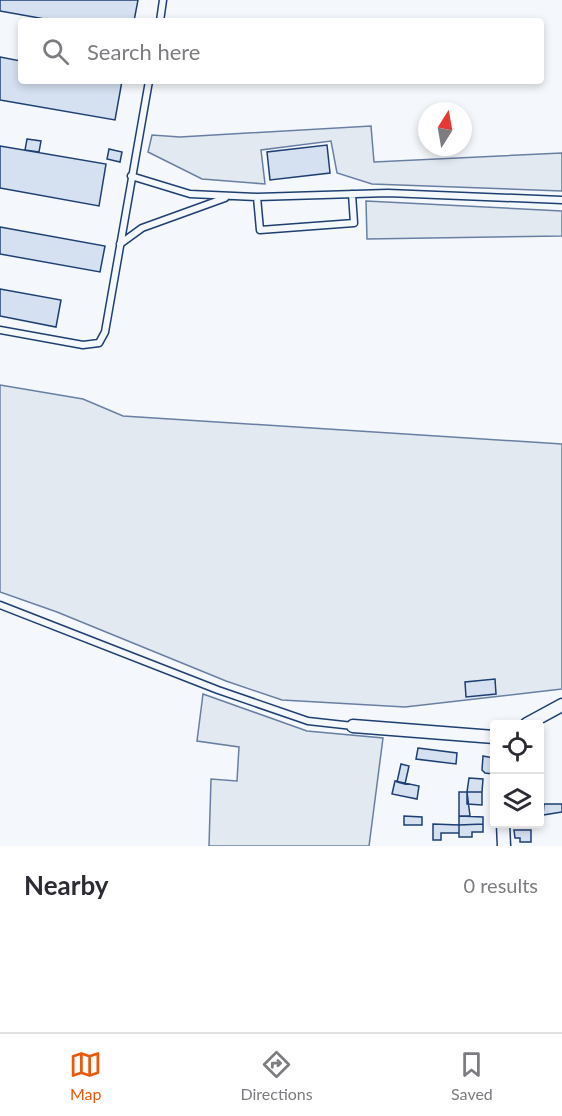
<!DOCTYPE html>
<style>
:root{--surface:#fff;--page:#f2f2f3;--text:#2b2b33;--muted:#7c7c81;--line:#e1e1e2;--accent:#ea580c}
body{margin:0;font-family:Lato,sans-serif;background:var(--page);color:var(--text)}
.controls{position:absolute;right:18px;bottom:18px;display:grid;overflow:hidden;border-radius:6px;box-shadow:0 3px 9px #0003}
.controls button{width:54px;height:54px;display:grid;place-items:center;padding:0;border:0;border-bottom:2px solid var(--line);background:var(--surface);color:var(--text);font:30px sans-serif}
.compass{position:absolute;left:418px;top:102px;width:54px;height:54px;border-radius:50%;background:var(--surface);box-shadow:0 3px 9px #0003;rotate:11deg}
.list{margin:0;padding:0;list-style:none}
h2{display:flex;justify-content:space-between;align-items:center;height:78px;margin:0;padding:0 24px;font-size:26px}
h2 small{font-size:20px;font-weight:400;color:var(--muted)}
.icon{flex:none;width:33px;height:33px;fill:none;stroke:currentColor;stroke-width:2;stroke-linecap:round;stroke-linejoin:round}
.map{position:relative;flex:none;width:562px;height:846px;overflow:hidden}
.search{position:absolute;background:var(--surface);box-shadow:0 3px 9px #0003;left:18px;right:18px;top:18px;height:66px;display:flex;align-items:center;gap:15px;box-sizing:border-box;padding:0 21px;border-radius:6px;color:var(--muted);font-size:22px}
.sheet{height:186px;background:var(--surface)}
nav{display:flex;justify-content:space-around;align-items:center;box-sizing:border-box;height:84px;border-top:2px solid var(--line);background:var(--surface);font-size:16px;color:var(--muted)}
nav a{display:grid;justify-items:center;gap:3px}
nav .on{color:var(--accent)}
.map>svg:first-child{display:block}
</style>
<div class="map">
<svg width="562" height="846" viewBox="0 0 562 846">
<rect width="100%" height="100%" fill="#f4f7fb"/>
<path fill="#e3e9f0" stroke="#687fa3" stroke-width="1.5" d="M 371,126 L 374,162 L 562,153 L 562,191 L 372,184 L 337,173 L 331,141 L 261,150 L 265,184 L 202,179 L 148,152 L 152,135 L 180,137 Z
M 366,201 L 562,211 L 562,236 L 367,239 Z
M 0,385 L 83,399 L 123,416 L 562,444 L 562,689 L 405,707 L 282,700 L 226,681 L 57,612 L 0,592 Z
M 203,694 L 307,731 L 383,738 L 369,846 L 209,846 L 211,779 L 237,781 L 239,747 L 197,741 Z"/>
<path fill="#d5e0f0" stroke="#1d3f73" stroke-width="1.5" d="M 0,0 L 138,0 L 134,21 L 56,21 L 0,11 Z
M 0,57 L 21,61 L 21,81 L 122,81 L 115,120 L 0,100 Z
M 27,139 L 41,141 L 39,152 L 25,150 Z
M 327,145 L 330,173 L 270,180 L 267,152 Z
M 0,146 L 106,164 L 99,206 L 0,188 Z
M 109,149 L 122,152 L 120,162 L 107,159 Z
M 0,227 L 105,246 L 100,272 L 0,254 Z
M 0,289 L 61,300 L 56,327 L 0,316 Z
M 495,679 L 496,694 L 466,697 L 465,682 Z
M 418,748 L 457,753 L 456,764 L 416,759 Z
M 483,756 L 494,758 L 493,774 L 485,773 L 482,770 Z
M 401,764 L 409,766 L 405,784 L 397,782 Z
M 469,778 L 483,779 L 482,792 L 467,792 Z
M 395,781 L 419,786 L 417,799 L 392,794 Z
M 459,792 L 467,792 L 470,816 L 459,816 Z
M 467,792 L 482,792 L 482,805 L 467,804 Z
M 544,804 L 562,804 L 562,812 L 543,815 Z
M 404,816 L 422,817 L 422,825 L 404,825 Z
M 459,816 L 483,817 L 483,824 L 459,825 Z
M 433,824 L 459,825 L 459,833 L 441,833 L 441,840 L 433,840 Z
M 483,824 L 483,832 L 472,832 L 472,837 L 459,837 L 459,825 Z
M 514,830 L 531,830 L 531,842 L 520,842 L 520,838 L 515,838 Z"/>
<g fill="none" stroke-linecap="round" stroke-linejoin="round">
<g stroke="#1d3f73" stroke-width="9">
<path id="service" d="M 160,21 L 163,0
M 131,176 L 190,194 L 257,197 L 388,193 L 562,200
M 257,197 L 260,230 L 354,223 L 352,194
M 120,244 L 142,228 L 225,198
M 0,330 L 83,345 L 99,343 L 105,332 L 149,81
M 0,605 L 218,690 L 308,721 L 353,726"/>
</g>
<g stroke="#1d3f73" stroke-width="15">
<path id="minor" d="M 527,724 L 562,705
M 353,726 L 494,737
M 503,824 L 504,846"/>
</g>
<use href="#service" stroke="#f4f7fb" stroke-width="6"/>
<use href="#minor" stroke="#f4f7fb" stroke-width="12"/>
</g>
</svg>
<div class="controls">
<button><svg class="icon" aria-label="locate" viewBox="0 0 24 24"><circle cx="12" cy="12" r="6"/><path d="M12 2v4M12 18v4M2 12h4M18 12h4"/></svg></button>
<button><svg class="icon" aria-label="layers" viewBox="0 0 24 24"><path d="M12 4l9 5-9 5-9-5zM3 14l9 5 9-5"/></svg></button>
</div>
<svg class="compass" viewBox="-18 -18 36 36"><path d="M0-13l5 13h-10z" fill="#e53935"/><path d="M0 13l5-13h-10z" fill="#7c7c81"/></svg>
<div class="search"><svg class="icon" aria-label="search" viewBox="0 0 24 24"><circle cx="10" cy="10" r="6"/><path d="M15 15l6 6"/></svg>Search here</div>
</div>
<section class="sheet">
<h2>Nearby<small>0 results</small></h2>
<ul class="list">
</ul>
</section>
<nav>
<a class="on"><svg class="icon" aria-label="map" viewBox="0 0 24 24"><path d="M3 6l6-2 6 2 6-2v14l-6 2-6-2-6 2zM9 4v14M15 6v14"/></svg>Map</a>
<a><svg class="icon" aria-label="directions" viewBox="0 0 24 24"><path d="M12 3l9 9-9 9-9-9zM9 14v-3h6M13 9l2 2-2 2"/></svg>Directions</a>
<a><svg class="icon" aria-label="saved" viewBox="0 0 24 24"><path d="M7 4h10v16l-5-4-5 4z"/></svg>Saved</a>
</nav>
